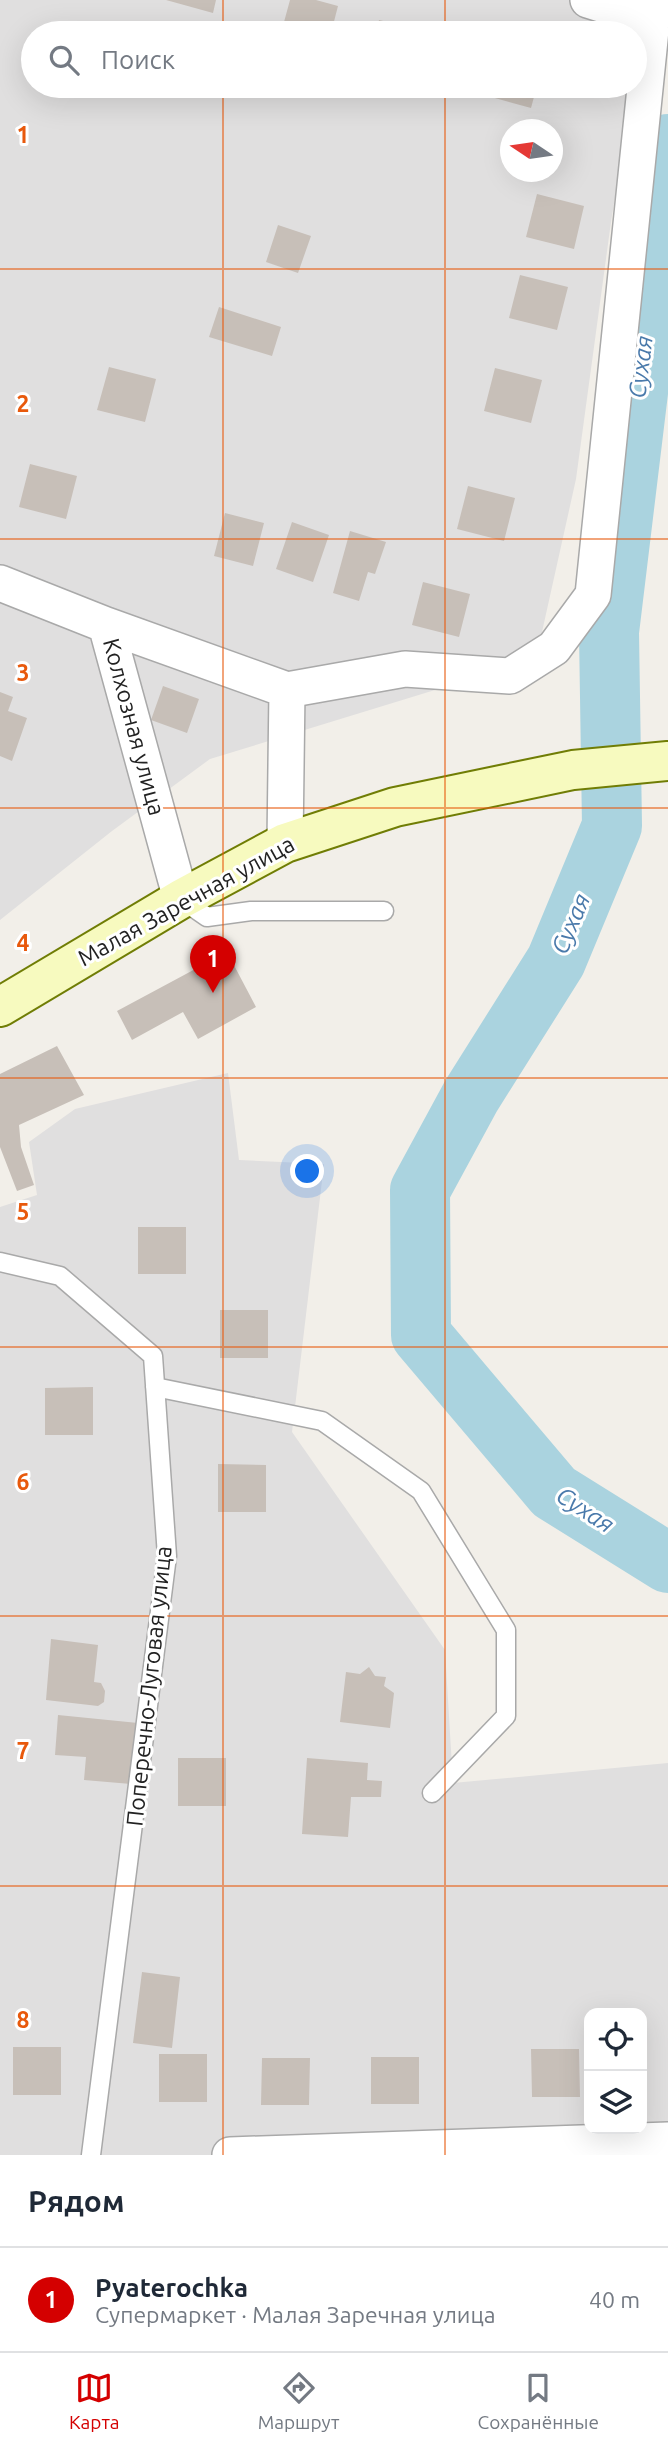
<!DOCTYPE html>
<html lang="ru">
<meta charset="utf-8">
<style>
:root{--surface:#fff;--page:#f2f2f3;--text:#1f2937;--muted:#747a83;--line:#e0e1e3;--accent:#d40000}
body{margin:0;font-family:Ubuntu,sans-serif;background:var(--page);color:var(--text)}
.controls{position:absolute;right:21px;bottom:21px;display:grid;overflow:hidden;border-radius:14px;box-shadow:0 7px 28px #0002}
.controls button{width:63px;height:63px;display:grid;place-items:center;padding:0;border:0;border-bottom:2px solid var(--line);background:var(--surface);color:var(--text);font:35px sans-serif}
.compass{position:absolute;left:500px;top:119px;width:63px;height:63px;border-radius:50%;background:var(--surface);box-shadow:0 7px 28px #0002;rotate:283deg}
.you{position:absolute;left:308px;top:1172px;width:24px;height:24px;margin:-18px;border:5px solid #fff;border-radius:50%;background:#1a73e8;box-shadow:0 0 0 10px #1a73e833}
.badge{display:grid;place-items:center;width:46px;height:46px;border-radius:50%;background:var(--accent);color:#fff;font-size:23px;font-weight:700}
.pin{position:absolute;translate:-50% -58px;filter:drop-shadow(0 2px 4px #0008)}
.pin::after{content:'';position:absolute;top:37px;width:24px;height:21px;background:inherit;clip-path:polygon(0 0,100% 0,50% 100%)}
.list{margin:0;padding:0;list-style:none}
h2{display:flex;justify-content:space-between;align-items:center;height:91px;margin:0;padding:0 28px;font-size:30px}
h2 small{font-size:23px;font-weight:400;color:var(--muted)}
.list li{display:grid;grid-template-columns:46px 1fr auto;gap:21px;align-items:center;box-sizing:border-box;height:105px;padding:0 28px;border-top:2px solid var(--line)}
.list b{display:block;font-size:26px;white-space:nowrap}
.list p{margin:0;font-size:23px;white-space:nowrap;color:var(--muted)}
.list em{font-size:23px;font-style:normal;color:var(--muted)}
.icon{flex:none;width:38px;height:38px;fill:none;stroke:currentColor;stroke-width:2;stroke-linecap:round;stroke-linejoin:round}
.map{position:relative;flex:none;width:668px;height:2155px;overflow:hidden}
.search{position:absolute;background:var(--surface);box-shadow:0 7px 28px #0002;left:21px;right:21px;top:21px;height:77px;display:flex;align-items:center;gap:18px;box-sizing:border-box;padding:0 24px;border-radius:38px;color:var(--muted);font-size:26px}
.sheet{height:196px;background:var(--surface)}
nav{display:flex;justify-content:space-around;align-items:center;box-sizing:border-box;height:98px;border-top:2px solid var(--line);background:var(--surface);font-size:19px;color:var(--muted)}
nav a{display:grid;justify-items:center;gap:4px}
nav .on{color:var(--accent)}
.map>svg:first-child{display:block}
</style>
<div class="map">
<svg width="668" height="2155" viewBox="0 0 668 2155">
<rect width="100%" height="100%" fill="#f2efe9"/>
<path fill="#e0dfdf" fill-rule="evenodd" d="M 0,0 L 647,0 L 635,33 L 33,33 L 33,86 L 633,86 L 611,222 L 576,479 L 536,659 L 210,759 L 112,831 L 0,920 ZM 510,130 L 552,130 L 552,172 L 510,172 Z
M 228,1073 L 239,1160 L 324,1164 L 292,1432 L 445,1650 L 453,1783 L 668,1763 L 668,2155 L 0,2155 L 0,1207 L 37,1195 L 29,1142 L 75,1109 ZM 589,2013 L 642,2013 L 642,2129 L 589,2129 Z"/>
<g fill="none" stroke-linecap="round" stroke-linejoin="round">
<path stroke="#aad3df" stroke-width="60" d="M 668,144 L 609,632 L 612,826 L 556,961 L 471,1096 L 420,1190 L 421,1335 L 554,1492 L 668,1563"/>
</g>
<path fill="#c7bfb8" d="M 166,0 L 216,0 L 213,13 Z
M 290,0 L 316,0 L 338,6 L 331,33 L 281,33 Z
M 379,20 L 429,32 L 429,33 L 376,33 Z
M 486,86 L 537,86 L 531,108 L 484,95 Z
M 537,194 L 584,206 L 574,249 L 526,237 Z
M 278,225 L 311,236 L 298,273 L 266,262 Z
M 520,275 L 568,287 L 557,330 L 509,318 Z
M 219,307 L 281,327 L 272,356 L 209,337 Z
M 109,367 L 156,379 L 145,422 L 97,410 Z
M 495,368 L 542,380 L 531,423 L 484,411 Z
M 30,464 L 77,476 L 66,519 L 19,507 Z
M 468,486 L 515,498 L 504,541 L 457,529 Z
M 225,513 L 264,523 L 253,566 L 214,556 Z
M 292,522 L 329,535 L 313,582 L 276,569 Z
M 350,531 L 386,542 L 375,574 L 368,572 L 359,601 L 333,593 Z
M 423,582 L 470,594 L 459,637 L 412,625 Z
M 163,686 L 199,699 L 187,733 L 151,720 Z
M 0,692 L 13,697 L 8,711 L 27,718 L 12,761 L 0,756 Z
M 227,952 L 256,1007 L 198,1039 L 183,1012 L 132,1040 L 117,1011 Z
M 57,1046 L 84,1095 L 19,1125 L 21,1147 L 34,1185 L 17,1191 L 0,1147 L 0,1074 Z
M 138,1227 L 186,1227 L 186,1274 L 138,1274 Z
M 220,1310 L 268,1310 L 268,1358 L 220,1358 Z
M 93,1387 L 93,1435 L 45,1435 L 45,1388 Z
M 218,1464 L 266,1465 L 266,1512 L 218,1512 Z
M 51,1639 L 98,1645 L 94,1682 L 101,1683 L 105,1691 L 104,1702 L 98,1706 L 46,1700 Z
M 369,1667 L 375,1676 L 386,1677 L 384,1686 L 394,1693 L 390,1728 L 340,1722 L 346,1672 L 360,1674 Z
M 58,1715 L 138,1723 L 131,1784 L 84,1780 L 86,1757 L 55,1755 Z
M 178,1758 L 226,1758 L 226,1806 L 178,1806 Z
M 307,1758 L 368,1763 L 367,1780 L 382,1781 L 381,1797 L 351,1797 L 348,1837 L 302,1834 Z
M 142,1972 L 180,1977 L 172,2048 L 133,2043 Z
M 13,2047 L 61,2047 L 61,2095 L 13,2095 Z
M 531,2049 L 579,2049 L 580,2097 L 532,2097 Z
M 159,2054 L 207,2054 L 207,2102 L 159,2102 Z
M 371,2057 L 419,2057 L 419,2104 L 371,2104 Z
M 262,2058 L 310,2058 L 309,2105 L 261,2105 Z"/>
<g fill="none" stroke-linecap="round" stroke-linejoin="round">
<g stroke="#a9a9a9" stroke-width="21">
<path id="service" d="M 181,899 L 207,917 L 251,911 L 384,911
M 0,1262 L 60,1276 L 153,1356 L 167,1556 L 91,2155
M 155,1387 L 322,1421 L 421,1491 L 506,1630 L 506,1716 L 432,1793"/>
</g>
<g stroke="#a9a9a9" stroke-width="38">
<path id="minor" d="M 588,0 L 652,20
M 0,583 L 106,625 L 181,899
M 106,625 L 287,690 L 405,669 L 510,676 L 554,648 L 593,595 L 652,20 L 666,0
M 285,843 L 287,690
M 230,2155 L 668,2140"/>
</g>
<g stroke="#707d05" stroke-width="42">
<path id="secondary" d="M 0,1007 L 181,899 L 285,843 L 395,807 L 573,770 L 668,761"/>
</g>
<use href="#service" stroke="#fff" stroke-width="18"/>
<use href="#minor" stroke="#fff" stroke-width="35"/>
<use href="#secondary" stroke="#f7fabf" stroke-width="38"/>
</g>
<path fill="none" stroke="#e8590c" stroke-width="2" stroke-opacity="0.55" d="M 223,0 L 223,33M 445,0 L 445,33M 223,86 L 223,2155M 445,86 L 445,2155M 0,269 L 668,269M 0,539 L 668,539M 0,808 L 668,808M 0,1078 L 668,1078M 0,1347 L 668,1347M 0,1616 L 668,1616M 0,1886 L 668,1886"/>
<g text-anchor="middle" stroke-width="6" stroke-linejoin="round" paint-order="stroke">
<g font-size="23" fill="#222" stroke="#fff">
<text transform="translate(134 727) rotate(75)" y="8">Колхозная улица</text>
<text transform="translate(186 901) rotate(-29)" y="8">Малая Заречная улица</text>
<text transform="translate(149 1686) rotate(-84)" y="8">Поперечно-Луговая улица</text>
</g>
<g font-size="24" font-style="italic" fill="#4a7aab" stroke="#fff">
<text transform="translate(641 367) rotate(-83)" y="8">Сухая</text>
<text transform="translate(571 924) rotate(-67)" y="8">Сухая</text>
<text transform="translate(585 1510) rotate(33)" y="8">Сухая</text>
</g>
</g>
<g font-size="23" text-anchor="middle" font-weight="bold" fill="#e8590c" stroke="#fff" stroke-width="6" stroke-linejoin="round" paint-order="stroke">
<text x="23" y="143">1</text>
<text x="23" y="412">2</text>
<text x="23" y="681">3</text>
<text x="23" y="951">4</text>
<text x="23" y="1220">5</text>
<text x="23" y="1490">6</text>
<text x="23" y="1759">7</text>
<text x="23" y="2028">8</text>
</g>
</svg>
<div class="controls">
<button><svg class="icon" aria-label="locate" viewBox="0 0 24 24"><circle cx="12" cy="12" r="6"/><path d="M12 2v4M12 18v4M2 12h4M18 12h4"/></svg></button>
<button><svg class="icon" aria-label="layers" viewBox="0 0 24 24"><path d="M12 4l9 5-9 5-9-5zM3 14l9 5 9-5"/></svg></button>
</div>
<svg class="compass" viewBox="-18 -18 36 36"><path d="M0-13l5 13h-10z" fill="#e53935"/><path d="M0 13l5-13h-10z" fill="#747a83"/></svg>
<div class="you"></div>
<div class="pin badge" style="left:213px;top:993px">1</div>
<div class="search"><svg class="icon" aria-label="search" viewBox="0 0 24 24"><circle cx="10" cy="10" r="6"/><path d="M15 15l6 6"/></svg>Поиск</div>
</div>
<section class="sheet">
<h2>Рядом<small></small></h2>
<ul class="list">
<li><span class="badge">1</span><div><b>Pyaterochka</b><p>Супермаркет · Малая Заречная улица</p></div><em>40 m</em></li>
</ul>
</section>
<nav>
<a class="on"><svg class="icon" aria-label="map" viewBox="0 0 24 24"><path d="M3 6l6-2 6 2 6-2v14l-6 2-6-2-6 2zM9 4v14M15 6v14"/></svg>Карта</a>
<a><svg class="icon" aria-label="directions" viewBox="0 0 24 24"><path d="M12 3l9 9-9 9-9-9zM9 14v-3h6M13 9l2 2-2 2"/></svg>Маршрут</a>
<a><svg class="icon" aria-label="saved" viewBox="0 0 24 24"><path d="M7 4h10v16l-5-4-5 4z"/></svg>Сохранённые</a>
</nav>
